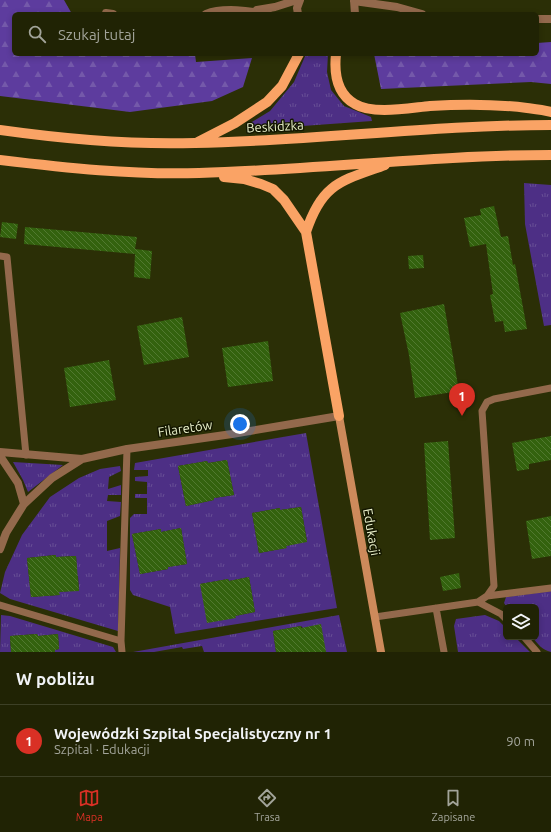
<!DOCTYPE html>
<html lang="pl">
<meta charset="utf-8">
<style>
:root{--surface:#202304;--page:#282b0e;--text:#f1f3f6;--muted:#a2a49a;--line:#3d4026;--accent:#d93025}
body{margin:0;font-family:Ubuntu,sans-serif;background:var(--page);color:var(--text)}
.controls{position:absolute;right:12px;bottom:12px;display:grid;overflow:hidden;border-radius:6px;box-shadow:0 2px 6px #0003}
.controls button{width:36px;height:36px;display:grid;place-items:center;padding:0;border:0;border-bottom:1px solid var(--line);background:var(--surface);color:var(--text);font:20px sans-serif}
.you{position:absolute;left:240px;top:424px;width:14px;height:14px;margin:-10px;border:3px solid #fff;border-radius:50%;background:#1a73e8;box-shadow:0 0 0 6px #1a73e833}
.badge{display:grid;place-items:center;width:26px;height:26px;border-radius:50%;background:var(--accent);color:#fff;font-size:13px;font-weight:700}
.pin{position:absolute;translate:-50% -33px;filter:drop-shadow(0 1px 2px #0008)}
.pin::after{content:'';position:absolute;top:21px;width:14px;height:12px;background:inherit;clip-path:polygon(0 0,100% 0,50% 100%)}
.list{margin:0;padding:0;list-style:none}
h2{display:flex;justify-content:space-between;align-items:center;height:52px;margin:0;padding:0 16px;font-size:17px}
h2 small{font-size:13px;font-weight:400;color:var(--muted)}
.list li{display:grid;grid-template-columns:26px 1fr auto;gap:12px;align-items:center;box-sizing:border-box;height:72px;padding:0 16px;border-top:1px solid var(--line)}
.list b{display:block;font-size:15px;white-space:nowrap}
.list p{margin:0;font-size:13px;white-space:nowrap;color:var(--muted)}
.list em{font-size:13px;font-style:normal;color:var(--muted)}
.icon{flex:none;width:22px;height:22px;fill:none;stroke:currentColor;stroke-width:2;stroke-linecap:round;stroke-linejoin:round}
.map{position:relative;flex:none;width:551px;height:652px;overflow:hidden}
.search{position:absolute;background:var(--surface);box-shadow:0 2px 6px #0003;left:12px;right:12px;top:12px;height:44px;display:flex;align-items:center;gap:10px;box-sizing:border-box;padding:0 14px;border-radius:6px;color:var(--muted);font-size:15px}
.sheet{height:124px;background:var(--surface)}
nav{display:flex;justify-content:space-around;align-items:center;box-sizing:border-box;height:56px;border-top:1px solid var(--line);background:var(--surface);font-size:11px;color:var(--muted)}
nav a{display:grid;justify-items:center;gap:2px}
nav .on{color:var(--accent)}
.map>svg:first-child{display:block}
</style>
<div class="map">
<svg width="551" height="652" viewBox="0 0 551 652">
<defs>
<pattern id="grass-tufts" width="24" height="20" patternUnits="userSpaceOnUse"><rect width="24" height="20" fill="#4d2f85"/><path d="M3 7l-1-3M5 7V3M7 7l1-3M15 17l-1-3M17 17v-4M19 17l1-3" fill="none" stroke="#674e95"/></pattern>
<pattern id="forest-firs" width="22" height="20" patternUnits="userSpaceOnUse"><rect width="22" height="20" fill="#5d3c9e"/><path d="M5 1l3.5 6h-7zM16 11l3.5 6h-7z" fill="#7459aa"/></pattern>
<pattern id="building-back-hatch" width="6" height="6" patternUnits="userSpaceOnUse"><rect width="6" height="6" fill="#33620e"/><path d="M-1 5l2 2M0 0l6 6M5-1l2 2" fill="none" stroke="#517930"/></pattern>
</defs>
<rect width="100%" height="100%" fill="#2b2f06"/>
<path fill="url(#grass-tufts)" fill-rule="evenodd" d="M 306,54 L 328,54 L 327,72 L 331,90 L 344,106 L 371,117 L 372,121 L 248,130 L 247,125 L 270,111 L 294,82 Z
M 524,183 L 551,185 L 551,325 L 544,326 L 525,224 Z
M 306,433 L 337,608 L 175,634 L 170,607 L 133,595 L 130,590 L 130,518 L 134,514 L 147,514 L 147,498 L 135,498 L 135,494 L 147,494 L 147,482 L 135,481 L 135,477 L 148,476 L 148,470 L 134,470 L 135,463 ZM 227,460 L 234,495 L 214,498 L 214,500 L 186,506 L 178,466 L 207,461 L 208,463 ZM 301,507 L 307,541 L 286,546 L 286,548 L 259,553 L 252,513 L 280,508 L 280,510 ZM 181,528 L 187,564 L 168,567 L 168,569 L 140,574 L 132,534 L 161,529 L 161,532 ZM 249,577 L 255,612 L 235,616 L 236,618 L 200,584 L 228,579 L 229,581 Z
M 13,462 L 63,465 L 28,492 L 23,480 Z
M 120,466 L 121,471 L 109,477 L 108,489 L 121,485 L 121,495 L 108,495 L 107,501 L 121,502 L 120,516 L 107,521 L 107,551 L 120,548 L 118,631 L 10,599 L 0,593 L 5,572 L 22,535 L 50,497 L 79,478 L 100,469 ZM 55,555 L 56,557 L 76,556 L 77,570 L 74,576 L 78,576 L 79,590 L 59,592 L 59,595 L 31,597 L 27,558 Z
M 551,591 L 551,652 C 542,650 538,644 532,637 L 536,637 L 536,607 L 507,607 L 504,603 L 506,597 Z
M 1,615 L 10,616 L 113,647 L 116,652 L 55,652 L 55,650 L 59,649 L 58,634 L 38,636 L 37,634 L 10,636 L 11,652 L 0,652 Z
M 339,615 L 347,652 L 326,652 L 301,626 L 273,631 L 276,652 L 204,652 L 202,646 L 183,649 L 182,647 L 154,652 L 133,652 Z
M 485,615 L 499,621 L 506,628 L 506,637 L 515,637 L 530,652 L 458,652 L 454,626 L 456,619 Z"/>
<path fill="url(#forest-firs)" d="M 0,0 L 64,0 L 72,14 L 14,14 L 14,54 L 195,54 L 196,62 L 252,58 L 243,87 L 212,101 L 130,112 L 0,96 Z
M 551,42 L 551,84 L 531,82 L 381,89 L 374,54 L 537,54 L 537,43 Z"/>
<path fill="url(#building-back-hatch)" d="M 494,206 L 501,237 L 508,236 L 513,265 L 515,264 L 527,329 L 505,332 L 503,321 L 495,322 L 490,295 L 493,294 L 486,244 L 470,247 L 464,218 L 481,215 L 480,209 Z
M 2,222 L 18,224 L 16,239 L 0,237 Z
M 25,227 L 137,237 L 135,249 L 152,251 L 150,279 L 134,277 L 135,253 L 135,254 L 24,244 Z
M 423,255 L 424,268 L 409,269 L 408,256 Z
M 444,304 L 459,391 L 415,398 L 409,355 L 400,313 Z
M 182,317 L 189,357 L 144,365 L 137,326 Z
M 268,341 L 273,381 L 228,387 L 222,348 Z
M 109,360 L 116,400 L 70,407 L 64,368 Z
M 551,436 L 551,460 L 529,464 L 529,469 L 517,471 L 512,443 Z
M 448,441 L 455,538 L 430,540 L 424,443 Z
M 227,460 L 234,495 L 214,498 L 214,500 L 186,506 L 178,466 L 207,461 L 208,463 Z
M 301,507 L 307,542 L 286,546 L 287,548 L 259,553 L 252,513 L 280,508 L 280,510 Z
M 551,516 L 551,556 L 532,559 L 526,521 Z
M 181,528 L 187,564 L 168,567 L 168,569 L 140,574 L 132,534 L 161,529 L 161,532 Z
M 56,555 L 56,557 L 76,556 L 79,591 L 59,592 L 60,595 L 31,597 L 27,558 Z
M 459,573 L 461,588 L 443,591 L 440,577 Z
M 249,577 L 255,612 L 235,616 L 236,618 L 207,623 L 200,584 L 228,579 L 229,581 Z
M 321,624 L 326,652 L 276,652 L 273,631 L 301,626 L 301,628 Z
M 37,634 L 38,636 L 58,634 L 59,649 L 55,650 L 55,652 L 11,652 L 10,636 Z"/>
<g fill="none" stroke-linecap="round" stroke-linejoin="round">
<path stroke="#93694c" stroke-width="7" d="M 0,256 L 7,257 L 26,455
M 487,596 L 551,588
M 478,602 L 501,614 L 506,619
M 0,605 L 121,641 L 122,652
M 436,608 L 444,652
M 375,617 L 478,602 L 487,596 L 494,586 L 482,411 L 487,402 L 494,399 L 551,388
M 524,637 L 537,652
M 121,641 L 127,449"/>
<path stroke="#93694c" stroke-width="8" d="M 354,0 L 355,14
M 354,1 L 397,7 L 422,14
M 257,10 L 275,7 L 297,0
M 106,13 L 113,14
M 206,14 C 223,7 250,11 268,14
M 298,14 L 297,8 L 300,0
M 537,19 L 551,19
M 0,452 L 82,459
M 0,456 L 18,483 L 24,504
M 0,549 L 6,533 L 24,504 L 52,478 L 82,459 L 127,449 L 232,434 L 339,416"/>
<path stroke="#cd8a5b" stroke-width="8" d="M 339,416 L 381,652"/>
<path stroke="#faa365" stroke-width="10" d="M 336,54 C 334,73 337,94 355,104 C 373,115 409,108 430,106 C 462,104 495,104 527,108 C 535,109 544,110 551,112
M 0,130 C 64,139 130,145 195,143 C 314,141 432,125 551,125
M 198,142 L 235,123 L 267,102 L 282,86 L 299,54
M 0,160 C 66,168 132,175 199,173 C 316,170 433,155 551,155
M 224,177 L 244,179 L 261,184 L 273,189 L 284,200 L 306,232 L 339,416
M 306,232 C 322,183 341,181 385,165"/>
</g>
<g text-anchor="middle" stroke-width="3" stroke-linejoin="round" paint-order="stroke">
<g font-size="13" fill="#eaf1ca" stroke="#141700">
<text transform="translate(275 126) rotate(-3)" y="5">Beskidzka</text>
<text transform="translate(185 428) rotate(-8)" y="5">Filaretów</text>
<text transform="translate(372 532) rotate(80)" y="5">Edukacji</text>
</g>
</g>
</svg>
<div class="controls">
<button><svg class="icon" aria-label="layers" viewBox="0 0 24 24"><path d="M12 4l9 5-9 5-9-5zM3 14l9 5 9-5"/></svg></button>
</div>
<div class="you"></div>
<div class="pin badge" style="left:462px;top:416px">1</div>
<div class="search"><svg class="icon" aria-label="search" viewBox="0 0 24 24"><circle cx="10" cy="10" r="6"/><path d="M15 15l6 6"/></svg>Szukaj tutaj</div>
</div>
<section class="sheet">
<h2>W pobliżu<small></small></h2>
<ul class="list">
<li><span class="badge">1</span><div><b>Wojewódzki Szpital Specjalistyczny nr 1</b><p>Szpital · Edukacji</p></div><em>90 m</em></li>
</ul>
</section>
<nav>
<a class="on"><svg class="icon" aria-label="map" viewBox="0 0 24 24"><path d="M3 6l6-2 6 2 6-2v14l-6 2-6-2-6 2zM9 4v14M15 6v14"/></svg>Mapa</a>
<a><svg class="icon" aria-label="directions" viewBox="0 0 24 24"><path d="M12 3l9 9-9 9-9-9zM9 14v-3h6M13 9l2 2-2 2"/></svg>Trasa</a>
<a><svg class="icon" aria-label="saved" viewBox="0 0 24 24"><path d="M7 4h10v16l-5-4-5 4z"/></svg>Zapisane</a>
</nav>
